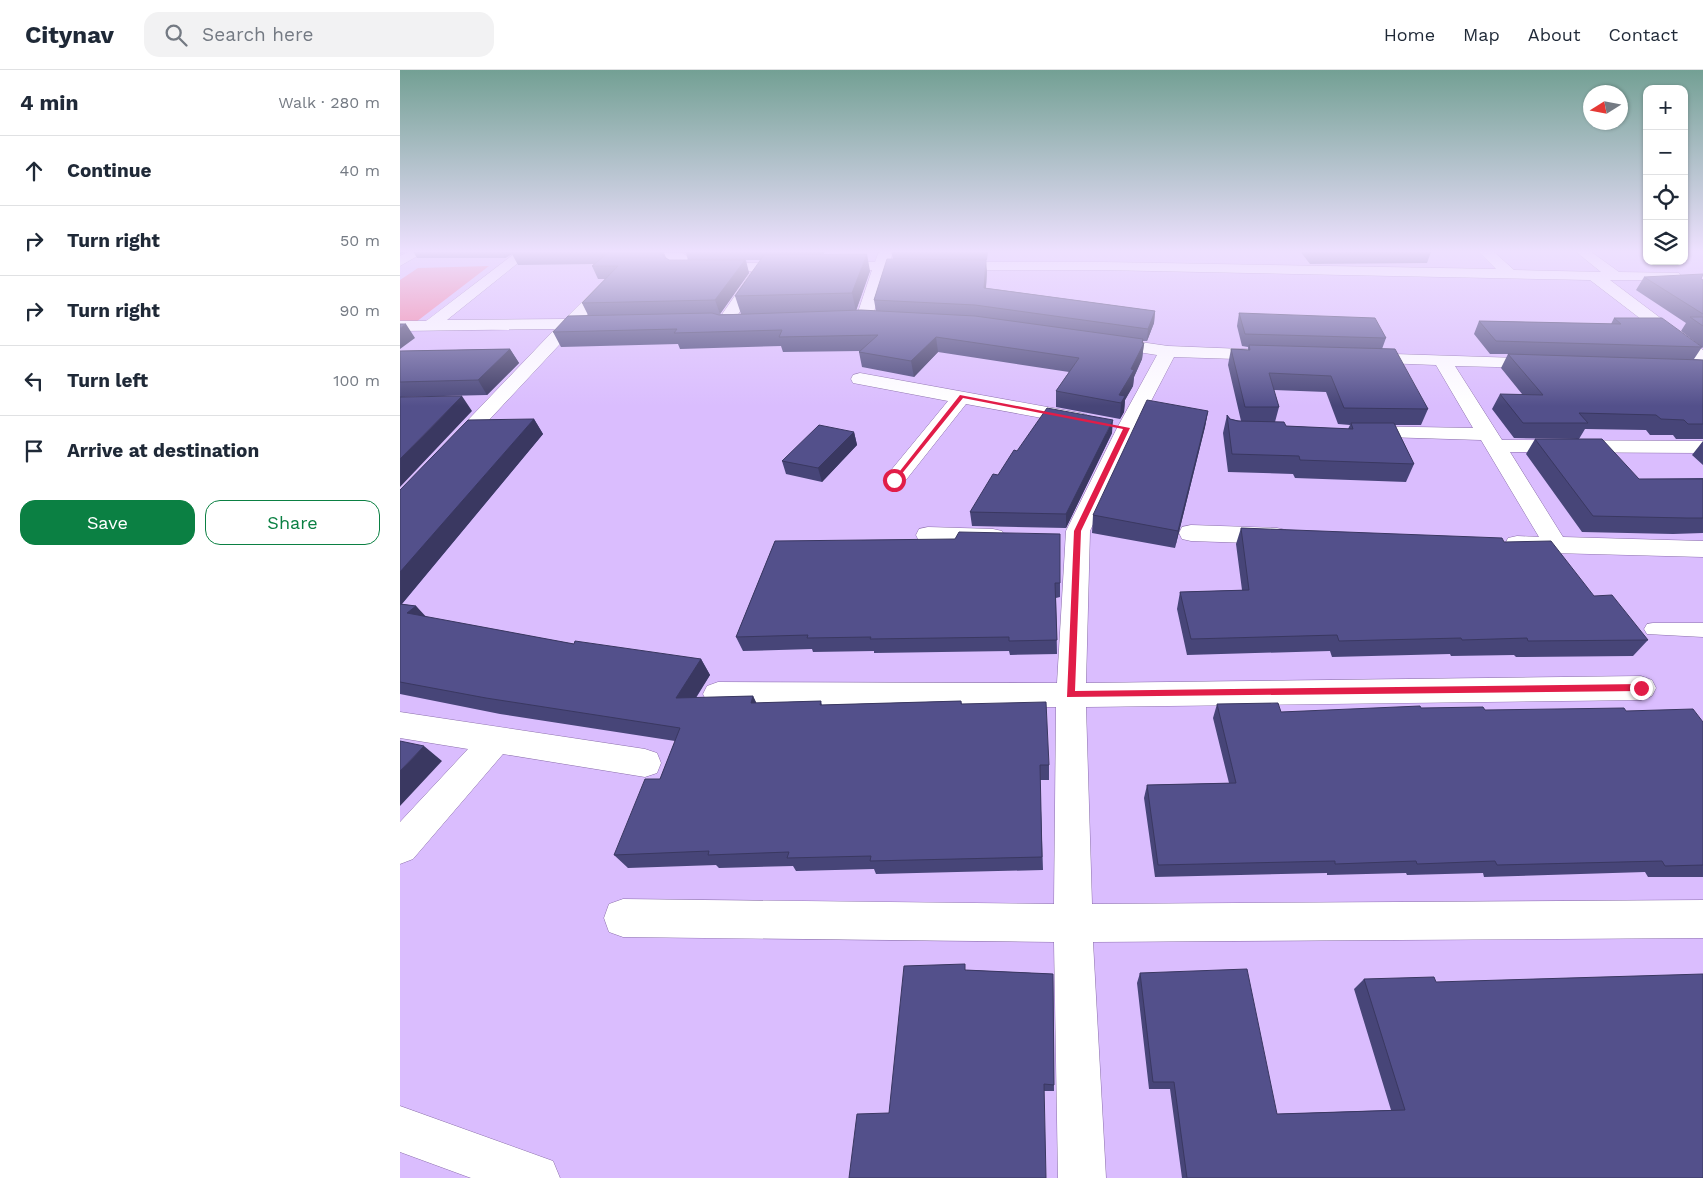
<!DOCTYPE html>
<meta charset="utf-8">
<style>
:root{--surface:#fff;--page:#f2f2f3;--text:#1f2937;--muted:#747a83;--line:#e0e1e3;--accent:#0b8043}
body{margin:0;font-family:"Work Sans",sans-serif;background:var(--page);color:var(--text)}
.controls{position:absolute;right:15px;top:15px;display:grid;overflow:hidden;border-radius:10px;box-shadow:0 1px 4px #0004}
.controls button{width:45px;height:45px;display:grid;place-items:center;padding:0;border:0;border-bottom:1px solid var(--line);background:var(--surface);color:var(--text);font:25px sans-serif}
.compass{position:absolute;left:1183px;top:15px;width:45px;height:45px;border-radius:50%;background:var(--surface);box-shadow:0 1px 4px #0004;rotate:259deg}
.stop{position:absolute;width:15px;height:15px;margin:-11px;border:4px solid #e11d48;border-radius:50%;background:#fff}
.stop.end{background:#e11d48;border-color:#fff;box-shadow:0 1px 5px #0008}
.list{margin:0;padding:0;list-style:none}
h2{display:flex;justify-content:space-between;align-items:center;height:65px;margin:0;padding:0 20px;font-size:21px}
h2 small{font-size:16px;font-weight:400;color:var(--muted)}
.list li{display:grid;grid-template-columns:32px 1fr auto;gap:15px;align-items:center;box-sizing:border-box;height:70px;padding:0 20px;border-top:1px solid var(--line)}
.list b{display:block;font-size:19px;white-space:nowrap}
.list em{font-size:16px;font-style:normal;color:var(--muted)}
.actions{display:flex;gap:10px;padding:15px 20px}
.actions a{flex:1;padding:11px 0;border:1px solid var(--accent);border-radius:15px;text-align:center;font-size:18px;color:var(--accent)}
.actions .main{background:var(--accent);color:#fff}
.icon{flex:none;width:28px;height:28px;fill:none;stroke:currentColor;stroke-width:2;stroke-linecap:round;stroke-linejoin:round}
.map{position:relative;flex:none;width:1303px;height:1108px;overflow:hidden}
header{display:flex;align-items:center;gap:30px;box-sizing:border-box;height:70px;padding:0 25px;background:var(--surface);border-bottom:1px solid var(--line)}
header strong{font-size:24px}
nav{display:flex;gap:28px;margin-inline-start:auto;font-size:18px}
.search{width:350px;height:45px;background:var(--page);display:flex;align-items:center;gap:12px;box-sizing:border-box;padding:0 18px;border-radius:15px;color:var(--muted);font-size:19px}
main{display:flex}
aside{flex:1;background:var(--surface)}
.map>svg:first-child{display:block}
</style>
<header>
<strong>Citynav</strong>
<div class="search"><svg class="icon" aria-label="search" viewBox="0 0 24 24"><circle cx="10" cy="10" r="6"/><path d="M15 15l6 6"/></svg>Search here</div>
<nav><a>Home</a><a>Map</a><a>About</a><a>Contact</a></nav>
</header>
<main>
<aside>
<h2>4 min<small>Walk · 280 m</small></h2>
<ul class="list">
<li><svg class="icon" aria-label="ahead" viewBox="0 0 24 24"><path d="M12 20V5M6 11l6-6 6 6"/></svg><div><b>Continue</b></div><em>40 m</em></li>
<li><svg class="icon" aria-label="right" viewBox="0 0 24 24"><path d="M7 20v-9h11M14 6l5 5-5 5"/></svg><div><b>Turn right</b></div><em>50 m</em></li>
<li><svg class="icon" aria-label="right" viewBox="0 0 24 24"><path d="M7 20v-9h11M14 6l5 5-5 5"/></svg><div><b>Turn right</b></div><em>90 m</em></li>
<li><svg class="icon" aria-label="left" viewBox="0 0 24 24"><path d="M17 20v-9H6M10 6l-5 5 5 5"/></svg><div><b>Turn left</b></div><em>100 m</em></li>
<li><svg class="icon" aria-label="arrive" viewBox="0 0 24 24"><path d="M6 21V4h12l-3 4 3 4H6"/></svg><div><b>Arrive at destination</b></div></li>
</ul>
<div class="actions"><a class="main">Save</a><a>Share</a></div>
</aside>
<div class="map">
<svg width="1303" height="1108" viewBox="0 0 1303 1108">
<rect width="100%" height="100%" fill="#dabdfe"/>
<path fill="#f4789a" d="M 89,196 L 16,252 L 0,252 L 0,210 L 18,198 Z"/>
<g fill="none" stroke-linecap="round" stroke-linejoin="round">
<g stroke="#8a6eaa" stroke-width="1">
<path id="service" d="M 1253,553 L 1303,553 L 1303,567 L 1247,564 L 1244,559 L 1247,554 Z"/>
</g>
<g stroke="#8a6eaa" stroke-width="1">
<path id="minor" d="M 10,181 L 26,181 L 0,196 L 0,186 Z
M 118,181 L 133,181 L 47,250 L 165,249 L 201,213 L 206,211 L 214,216 L 183,249 L 201,250 L 203,254 L 201,258 L 174,259 L 61,380 L 54,382 L 47,380 L 43,376 L 47,372 L 155,259 L 0,261 L 0,251 L 26,251 Z
M 479,181 L 493,181 L 490,192 L 704,192 L 1096,199 L 1078,181 L 1093,181 L 1114,200 L 1201,202 L 1175,181 L 1190,181 L 1219,202 L 1279,203 L 1281,206 L 1274,210 L 1210,210 L 1303,280 L 1303,293 L 1297,292 L 1190,210 L 704,200 L 487,200 L 472,248 L 470,251 L 458,251 L 456,248 L 472,200 L 432,200 L 425,196 L 432,192 L 475,192 Z
M 237,182 L 282,183 L 289,187 L 285,193 L 391,193 L 398,197 L 391,201 L 366,201 L 330,257 L 318,257 L 316,253 L 352,201 L 274,201 L 267,197 L 271,191 L 232,189 L 230,186 Z
M 706,267 L 768,276 L 868,280 L 874,281 L 877,285 L 874,289 L 868,290 L 774,287 L 737,358 L 690,461 L 686,613 L 1241,606 L 1252,610 L 1256,618 L 1252,626 L 1241,630 L 686,637 L 692,834 L 1303,830 L 1303,868 L 693,872 L 706,1108 L 658,1108 L 654,872 L 223,867 L 209,862 L 204,848 L 209,834 L 223,829 L 654,834 L 656,637 L 318,636 L 307,632 L 303,624 L 307,616 L 318,612 L 657,613 L 666,461 L 717,358 L 757,285 L 700,276 L 697,272 L 700,268 Z
M 963,283 L 1148,289 L 1151,293 L 1148,297 L 1142,298 L 1055,296 L 1102,370 L 1303,371 L 1303,383 L 1301,383 L 1110,382 L 1163,467 L 1303,471 L 1303,487 L 1117,482 L 1108,480 L 1105,474 L 1108,468 L 1117,466 L 1139,467 L 1081,370 L 953,366 L 950,362 L 953,358 L 960,356 L 1073,358 L 1036,295 L 957,292 L 954,288 L 957,284 Z
M 460,303 L 680,343 L 687,345 L 690,349 L 687,353 L 680,355 L 566,334 L 502,415 L 494,417 L 486,415 L 483,410 L 548,331 L 453,313 L 451,309 L 453,305 Z
M 791,455 L 877,458 L 886,460 L 889,466 L 886,472 L 877,474 L 791,471 L 782,469 L 779,463 L 782,457 Z
M 528,457 L 593,459 L 602,461 L 605,467 L 602,473 L 593,475 L 528,473 L 519,471 L 516,465 L 519,459 Z
M 0,642 L 245,679 L 257,683 L 261,693 L 257,703 L 245,707 L 103,684 L 13,789 L 0,794 L 0,752 L 68,679 L 0,668 Z
M 0,1036 L 153,1091 L 160,1108 L 71,1108 L 0,1082 Z"/>
</g>
<use href="#service" fill="#fff" fill-rule="evenodd"/>
<use href="#minor" fill="#fff" fill-rule="evenodd"/>
</g>
<path fill="#474578" fill-rule="evenodd" d="M 13,181 L 263,181 L 266,188 L 269,190 L 288,190 L 286,183 L 269,181 L 425,181 L 423,185 L 470,201 L 456,240 L 476,241 L 474,230 L 587,201 L 586,218 L 755,241 L 754,253 L 747,271 L 743,271 L 743,273 L 744,273 L 742,289 L 734,307 L 733,316 L 725,330 L 724,342 L 720,349 L 656,337 L 656,321 L 669,302 L 538,282 L 514,307 L 462,297 L 459,282 L 460,281 L 383,282 L 381,276 L 280,279 L 278,274 L 161,277 L 153,262 L 188,245 L 182,233 L 205,209 L 198,209 L 192,196 L 194,194 L 118,195 L 112,184 L 105,188 L 17,188 ZM 346,190 L 361,190 L 335,226 L 341,244 L 318,244 L 320,244 L 349,203 Z
M 491,181 L 588,181 L 587,190 L 493,189 Z
M 735,181 L 808,181 L 808,182 Z
M 900,181 L 1029,181 L 1031,182 L 1027,193 L 910,194 Z
M 1244,207 L 1301,209 L 1303,210 L 1303,278 L 1281,261 L 1286,253 L 1236,220 Z
M 839,243 L 986,268 L 982,279 L 1028,339 L 1021,355 L 995,355 L 1014,394 L 1006,412 L 895,408 L 893,404 L 828,402 L 823,363 L 827,345 L 830,349 L 841,351 L 828,295 L 831,279 L 848,280 L 848,277 L 842,276 L 837,256 ZM 874,320 L 926,322 L 938,354 L 950,355 L 948,359 L 886,356 L 875,352 L 879,337 Z
M 1214,248 L 1302,277 L 1294,289 L 1303,290 L 1303,369 L 1276,369 L 1273,365 L 1250,365 L 1246,360 L 1185,359 L 1179,369 L 1114,368 L 1092,339 L 1100,324 L 1122,324 L 1101,298 L 1108,284 L 1090,284 L 1074,264 L 1079,251 L 1211,254 Z
M 110,279 L 119,293 L 87,325 L 0,327 L 0,281 Z
M 808,341 L 805,357 L 775,478 L 692,463 L 693,445 Z
M 134,349 L 143,364 L 2,534 L 16,536 L 25,547 L 174,574 L 301,589 L 310,605 L 296,628 L 353,626 L 356,633 L 421,631 L 422,635 L 561,631 L 562,634 L 649,695 L 649,710 L 640,710 L 643,800 L 476,804 L 474,799 L 396,801 L 393,796 L 319,798 L 316,795 L 228,798 L 214,785 L 260,709 L 275,671 L 100,644 L 0,624 L 0,420 Z
M 454,362 L 457,375 L 422,412 L 386,404 L 382,391 Z
M 712,363 L 666,458 L 572,456 L 570,442 L 598,405 L 617,381 Z
M 1135,369 L 1239,409 L 1303,408 L 1303,463 L 1273,464 L 1182,462 L 1126,384 Z
M 1303,371 L 1303,395 L 1292,385 Z
M 841,458 L 1104,472 L 1194,526 L 1248,570 L 1233,586 L 1116,587 L 1114,585 L 1051,586 L 1050,584 L 932,587 L 930,581 L 787,585 L 777,539 L 780,522 L 842,520 L 836,474 Z
M 375,471 L 660,513 L 660,527 L 656,528 L 657,584 L 610,585 L 609,581 L 474,583 L 474,581 L 413,582 L 412,579 L 343,581 L 336,567 Z
M 817,634 L 881,642 L 1021,638 L 1085,640 L 1226,641 L 1303,652 L 1303,807 L 1248,807 L 1245,802 L 1084,807 L 1083,803 L 1007,805 L 1006,803 L 927,805 L 927,803 L 755,807 L 744,728 L 747,715 L 829,713 L 813,648 Z
M 567,900 L 653,904 L 654,1021 L 644,1021 L 489,1043 Z
M 740,903 L 877,1044 L 991,1040 L 954,919 L 964,909 L 1036,912 L 1303,1108 L 782,1108 L 770,1019 L 749,1019 L 737,913 Z"/>
<path fill="#3a3861" d="M 0,181 L 7,181 L 0,184 Z
M 101,181 L 116,181 L 111,182 L 112,184 L 105,188 Z
M 262,181 L 263,181 L 268,193 L 260,184 Z
M 419,181 L 425,181 L 421,190 Z
M 467,184 L 470,201 L 456,241 L 452,223 Z
M 345,190 L 349,203 L 320,244 L 315,230 Z
M 586,190 L 587,201 L 585,230 L 584,218 Z
M 755,241 L 754,253 L 747,271 L 748,259 Z
M 6,254 L 15,268 L 0,279 L 0,258 Z
M 536,267 L 538,282 L 514,307 L 511,291 Z
M 743,269 L 743,275 L 744,273 L 742,289 L 734,307 L 733,316 L 725,330 L 724,342 L 720,349 L 721,333 L 719,325 L 731,299 Z
M 110,279 L 119,293 L 87,325 L 78,310 Z
M 62,326 L 72,341 L 0,417 L 0,389 Z
M 808,341 L 805,357 L 775,478 L 778,461 Z
M 134,349 L 143,364 L 0,536 L 0,502 Z
M 713,350 L 712,363 L 666,458 L 666,444 Z
M 454,362 L 457,375 L 422,412 L 418,398 Z
M 16,536 L 31,552 L 7,543 Z
M 301,589 L 310,605 L 285,644 L 276,628 Z
M 353,626 L 361,642 L 351,633 Z
M 24,676 L 42,691 L 0,736 L 0,701 Z"/>
<path fill="#53508b" stroke="#3a3861" d="M 113,181 L 262,181 L 260,184 L 269,190 L 345,190 L 315,230 L 182,233 L 218,196 L 192,196 L 210,181 L 111,182 Z
M 910,181 L 1029,181 L 1031,182 L 912,183 Z
M 467,184 L 452,223 L 335,226 L 364,185 Z
M 487,189 L 586,190 L 584,218 L 755,241 L 748,259 L 575,235 L 474,230 Z
M 1303,204 L 1301,209 L 1303,210 L 1303,244 L 1244,207 Z
M 461,240 L 575,246 L 743,269 L 742,273 L 744,273 L 731,299 L 734,300 L 719,325 L 725,326 L 721,333 L 656,321 L 679,288 L 536,267 L 511,291 L 459,282 L 478,265 L 379,267 L 382,260 L 274,263 L 277,259 L 153,262 L 168,246 L 312,243 L 319,245 Z
M 839,243 L 975,248 L 986,268 L 845,264 Z
M 1290,247 L 1303,247 L 1303,256 Z
M 1214,248 L 1262,248 L 1302,277 L 1096,271 L 1079,251 L 1221,254 Z
M 0,254 L 6,254 L 0,258 Z
M 849,275 L 995,279 L 1028,339 L 944,338 L 931,306 L 869,303 L 879,337 L 845,337 L 831,279 L 850,280 Z
M 110,279 L 78,310 L 0,312 L 0,281 Z
M 1108,284 L 1303,290 L 1303,354 L 1288,354 L 1284,350 L 1261,349 L 1256,345 L 1179,343 L 1188,353 L 1123,353 L 1100,324 L 1143,325 Z
M 62,326 L 0,389 L 0,327 Z
M 747,330 L 808,341 L 778,461 L 693,445 Z
M 647,338 L 713,350 L 666,444 L 570,442 L 593,404 L 598,405 L 614,380 L 617,381 Z
M 827,345 L 830,349 L 838,351 L 884,352 L 886,356 L 953,359 L 951,353 L 994,353 L 1014,394 L 900,390 L 899,386 L 832,384 Z
M 134,349 L 0,502 L 0,420 L 68,350 Z
M 419,355 L 454,362 L 418,398 L 382,391 Z
M 1135,369 L 1202,369 L 1239,409 L 1303,409 L 1303,448 L 1286,448 L 1193,446 Z
M 841,458 L 1102,468 L 1104,472 L 1151,471 L 1194,526 L 1212,525 L 1248,570 L 1128,571 L 1127,568 L 1062,570 L 1061,568 L 939,571 L 937,565 L 791,569 L 780,522 L 849,520 Z
M 559,462 L 660,464 L 660,513 L 655,513 L 657,570 L 609,571 L 609,567 L 470,569 L 471,567 L 407,568 L 408,565 L 336,567 L 375,471 L 555,469 Z
M 0,534 L 16,536 L 7,543 L 174,574 L 175,571 L 301,589 L 276,628 L 353,626 L 351,633 L 421,631 L 420,635 L 561,631 L 561,634 L 646,632 L 649,695 L 640,695 L 642,787 L 470,791 L 471,786 L 387,788 L 389,782 L 308,785 L 309,781 L 214,785 L 245,709 L 260,709 L 280,658 L 86,628 L 0,612 Z
M 878,633 L 881,642 L 1020,636 L 1021,638 L 1083,637 L 1085,640 L 1224,638 L 1226,641 L 1293,639 L 1303,652 L 1303,795 L 1265,796 L 1262,791 L 1097,795 L 1095,791 L 1017,794 L 1016,791 L 935,794 L 935,791 L 758,795 L 747,715 L 836,713 L 817,634 Z
M 0,671 L 24,676 L 0,701 Z
M 565,894 L 565,900 L 653,904 L 654,1015 L 644,1014 L 646,1108 L 449,1108 L 457,1044 L 489,1043 L 504,896 Z
M 847,899 L 877,1044 L 1005,1040 L 964,909 L 1034,907 L 1036,912 L 1303,904 L 1303,1108 L 787,1108 L 774,1012 L 753,1012 L 740,903 Z"/>
<linearGradient id="sky" x2="0" y2="1"><stop stop-color="#73a094"/><stop offset="0.54" stop-color="#eee1ff"/><stop offset="1" stop-color="#eee1ff" stop-opacity="0"/></linearGradient>
<rect width="1303" height="336" fill="url(#sky)"/>
<path fill="#e11d48" d="M 560,325 L 730,358 L 681,461 L 675,621 L 1241,614 L 1245,618 L 1241,621 L 667,627 L 674,461 L 723,359 L 563,328 L 496,411 L 492,411 Z"/>
</svg>
<div class="controls">
<button>+</button>
<button>−</button>
<button><svg class="icon" aria-label="locate" viewBox="0 0 24 24"><circle cx="12" cy="12" r="6"/><path d="M12 2v4M12 18v4M2 12h4M18 12h4"/></svg></button>
<button><svg class="icon" aria-label="layers" viewBox="0 0 24 24"><path d="M12 4l9 5-9 5-9-5zM3 14l9 5 9-5"/></svg></button>
</div>
<svg class="compass" viewBox="-18 -18 36 36"><path d="M0-13l5 13h-10z" fill="#e53935"/><path d="M0 13l5-13h-10z" fill="#747a83"/></svg>
<div class="stop" style="left:494px;top:410px"></div>
<div class="stop end" style="left:1241px;top:618px"></div>
</div>
</main>
